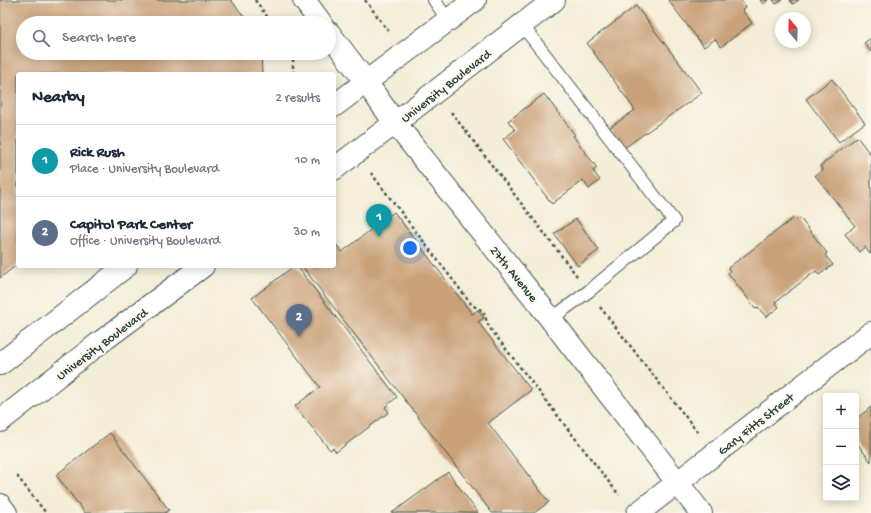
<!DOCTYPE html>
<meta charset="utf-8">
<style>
:root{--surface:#fff;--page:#f6f6f7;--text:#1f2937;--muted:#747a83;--line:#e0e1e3;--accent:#d1495b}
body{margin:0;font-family:"Gochi Hand",sans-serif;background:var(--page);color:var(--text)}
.controls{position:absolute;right:12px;bottom:12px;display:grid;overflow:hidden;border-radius:4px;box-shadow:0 2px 10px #0003}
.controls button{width:36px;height:36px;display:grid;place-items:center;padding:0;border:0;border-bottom:1px solid var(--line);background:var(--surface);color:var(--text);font:20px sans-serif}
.compass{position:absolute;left:775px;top:12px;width:36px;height:36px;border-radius:50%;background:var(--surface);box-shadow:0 2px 10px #0003;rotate:341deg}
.you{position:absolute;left:410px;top:248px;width:14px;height:14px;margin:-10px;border:3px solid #fff;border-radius:50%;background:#1a73e8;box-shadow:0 0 0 6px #1a73e833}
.badge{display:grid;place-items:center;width:26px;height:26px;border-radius:50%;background:var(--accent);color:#fff;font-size:13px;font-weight:700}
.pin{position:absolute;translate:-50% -33px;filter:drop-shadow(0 1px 2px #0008)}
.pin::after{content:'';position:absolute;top:21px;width:14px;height:12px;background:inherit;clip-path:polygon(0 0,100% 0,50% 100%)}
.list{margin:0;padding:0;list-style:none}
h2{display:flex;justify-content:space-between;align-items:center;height:52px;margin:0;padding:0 16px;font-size:17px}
h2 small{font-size:13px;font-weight:400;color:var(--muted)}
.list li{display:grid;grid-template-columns:26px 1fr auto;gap:12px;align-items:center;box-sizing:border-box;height:72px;padding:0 16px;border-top:1px solid var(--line)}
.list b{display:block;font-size:15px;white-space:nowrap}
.list p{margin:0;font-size:13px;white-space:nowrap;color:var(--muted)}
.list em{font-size:13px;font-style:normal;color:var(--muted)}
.icon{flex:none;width:22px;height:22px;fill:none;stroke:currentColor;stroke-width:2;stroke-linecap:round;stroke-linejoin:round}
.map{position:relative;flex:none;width:871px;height:513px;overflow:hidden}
.search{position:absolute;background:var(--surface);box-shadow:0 2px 10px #0003;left:16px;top:16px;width:320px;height:44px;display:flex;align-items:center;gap:10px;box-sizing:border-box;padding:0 14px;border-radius:22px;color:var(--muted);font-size:15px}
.panel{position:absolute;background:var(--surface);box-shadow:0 2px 10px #0003;left:16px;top:72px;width:320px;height:196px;border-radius:4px}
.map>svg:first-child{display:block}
</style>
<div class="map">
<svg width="871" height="513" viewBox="0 0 871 513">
<rect width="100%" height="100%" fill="#fbf7ec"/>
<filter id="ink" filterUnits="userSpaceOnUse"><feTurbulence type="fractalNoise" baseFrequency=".025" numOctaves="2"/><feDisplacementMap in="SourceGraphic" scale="8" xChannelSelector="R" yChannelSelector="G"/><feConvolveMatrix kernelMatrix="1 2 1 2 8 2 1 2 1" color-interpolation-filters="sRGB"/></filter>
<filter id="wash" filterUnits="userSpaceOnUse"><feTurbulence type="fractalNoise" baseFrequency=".012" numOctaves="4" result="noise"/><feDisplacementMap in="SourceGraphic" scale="16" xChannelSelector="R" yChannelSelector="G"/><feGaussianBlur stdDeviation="0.9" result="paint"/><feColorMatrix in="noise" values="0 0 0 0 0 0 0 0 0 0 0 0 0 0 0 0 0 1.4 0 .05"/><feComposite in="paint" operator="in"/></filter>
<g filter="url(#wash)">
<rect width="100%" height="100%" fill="#f4edd7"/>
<g id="blocks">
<path fill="#caa27a" d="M 0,0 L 231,0 L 249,23 L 23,23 L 23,53 L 261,53 L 262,74 L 18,74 L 18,264 L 0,278 Z
M 668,0 L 740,0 L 746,7 L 742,10 L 752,23 L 721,47 L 715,39 L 704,47 Z
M 760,0 L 768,0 L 763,4 Z
M 773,0 L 782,0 L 776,4 Z
M 790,0 L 799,0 L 793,4 Z
M 636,6 L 702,93 L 624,148 L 609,128 L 635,110 L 587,43 Z
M 871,38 L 871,52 L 864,43 Z
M 832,79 L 865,123 L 839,142 L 806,99 Z
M 544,94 L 575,135 L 573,136 L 597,168 L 593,171 L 600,180 L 589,189 L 583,180 L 552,204 L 503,139 L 515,130 L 508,121 Z
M 857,137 L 871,155 L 871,253 L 870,254 L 865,247 L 859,252 L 845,234 L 855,226 L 815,175 L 823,170 L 820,166 Z
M 394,212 L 472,314 L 478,310 L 484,318 L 478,322 L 531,390 L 488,423 L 549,502 L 534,513 L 492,513 L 302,266 L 334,266 L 334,242 L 342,252 Z
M 795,217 L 797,219 L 800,218 L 827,253 L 825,255 L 833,265 L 819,275 L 816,271 L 775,302 L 779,307 L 766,317 L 758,307 L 756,309 L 728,273 L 730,271 L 728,268 Z
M 576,219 L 599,250 L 578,266 L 554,234 Z
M 294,266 L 297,266 L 397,397 L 385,407 L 389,412 L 336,452 L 333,448 L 330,450 L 295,406 L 320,387 L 252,298 Z
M 871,407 L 871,462 L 856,442 L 856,419 Z
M 110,433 L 169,510 L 165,513 L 85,513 L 56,475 Z
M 448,472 L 478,513 L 392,513 Z"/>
</g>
</g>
<g filter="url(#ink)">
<use href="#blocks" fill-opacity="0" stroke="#3f574c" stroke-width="1"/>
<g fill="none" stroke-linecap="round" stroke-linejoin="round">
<g stroke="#3f574c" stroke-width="14">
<path id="lane" d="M 434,0 L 448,20
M 522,25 L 674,221 L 589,291 L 551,319"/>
</g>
<g stroke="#3f574c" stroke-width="24">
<path id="street" d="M 304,0 L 321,23
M 329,33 L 366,82 L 395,123 L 536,300 L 701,513
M 334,106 L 475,0
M 334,169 L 395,123 L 554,0
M 0,364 L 126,266
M 0,421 L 98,344 L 203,266
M 0,505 L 6,513
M 638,513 L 871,333"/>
</g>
<path stroke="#3f574c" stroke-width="2.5" stroke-dasharray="3 3" stroke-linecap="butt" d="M 255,0 L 272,23
M 365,0 L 390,33
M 293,53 L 293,71 L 295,74
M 451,112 L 577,276
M 371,173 L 472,305 L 483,311 L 489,327 L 619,495
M 600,307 L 699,434
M 17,476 L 46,513"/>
<use href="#lane" stroke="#fff" stroke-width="12"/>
<use href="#street" stroke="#fff" stroke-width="22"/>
</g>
</g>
<g text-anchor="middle" stroke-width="4" stroke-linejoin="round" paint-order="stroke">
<g font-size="13" fill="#1f3d34" stroke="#fbf7ec">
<text transform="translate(445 85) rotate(-38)" y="5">University Boulevard</text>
<text transform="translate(515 273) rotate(51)" y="5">27th Avenue</text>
<text transform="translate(101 343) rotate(-37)" y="5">University Boulevard</text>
<text transform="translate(755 423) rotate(-38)" y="5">Gary Fitts Street</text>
</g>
</g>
</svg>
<div class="controls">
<button>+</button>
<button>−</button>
<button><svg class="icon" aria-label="layers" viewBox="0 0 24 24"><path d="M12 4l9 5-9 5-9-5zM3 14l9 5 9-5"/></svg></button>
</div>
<svg class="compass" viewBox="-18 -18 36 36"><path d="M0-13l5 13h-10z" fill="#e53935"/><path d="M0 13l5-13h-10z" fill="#747a83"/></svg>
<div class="you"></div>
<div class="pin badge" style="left:379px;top:237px;background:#0f9aa8">1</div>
<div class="pin badge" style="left:299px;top:337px;background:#5c6f8a">2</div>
<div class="search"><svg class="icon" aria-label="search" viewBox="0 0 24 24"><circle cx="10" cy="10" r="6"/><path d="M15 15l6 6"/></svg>Search here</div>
<section class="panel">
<h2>Nearby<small>2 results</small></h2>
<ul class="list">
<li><span class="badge" style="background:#0f9aa8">1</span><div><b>Rick Rush</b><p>Place · University Boulevard</p></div><em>10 m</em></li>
<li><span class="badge" style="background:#5c6f8a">2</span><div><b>Capitol Park Center</b><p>Office · University Boulevard</p></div><em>30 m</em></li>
</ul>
</section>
</div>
